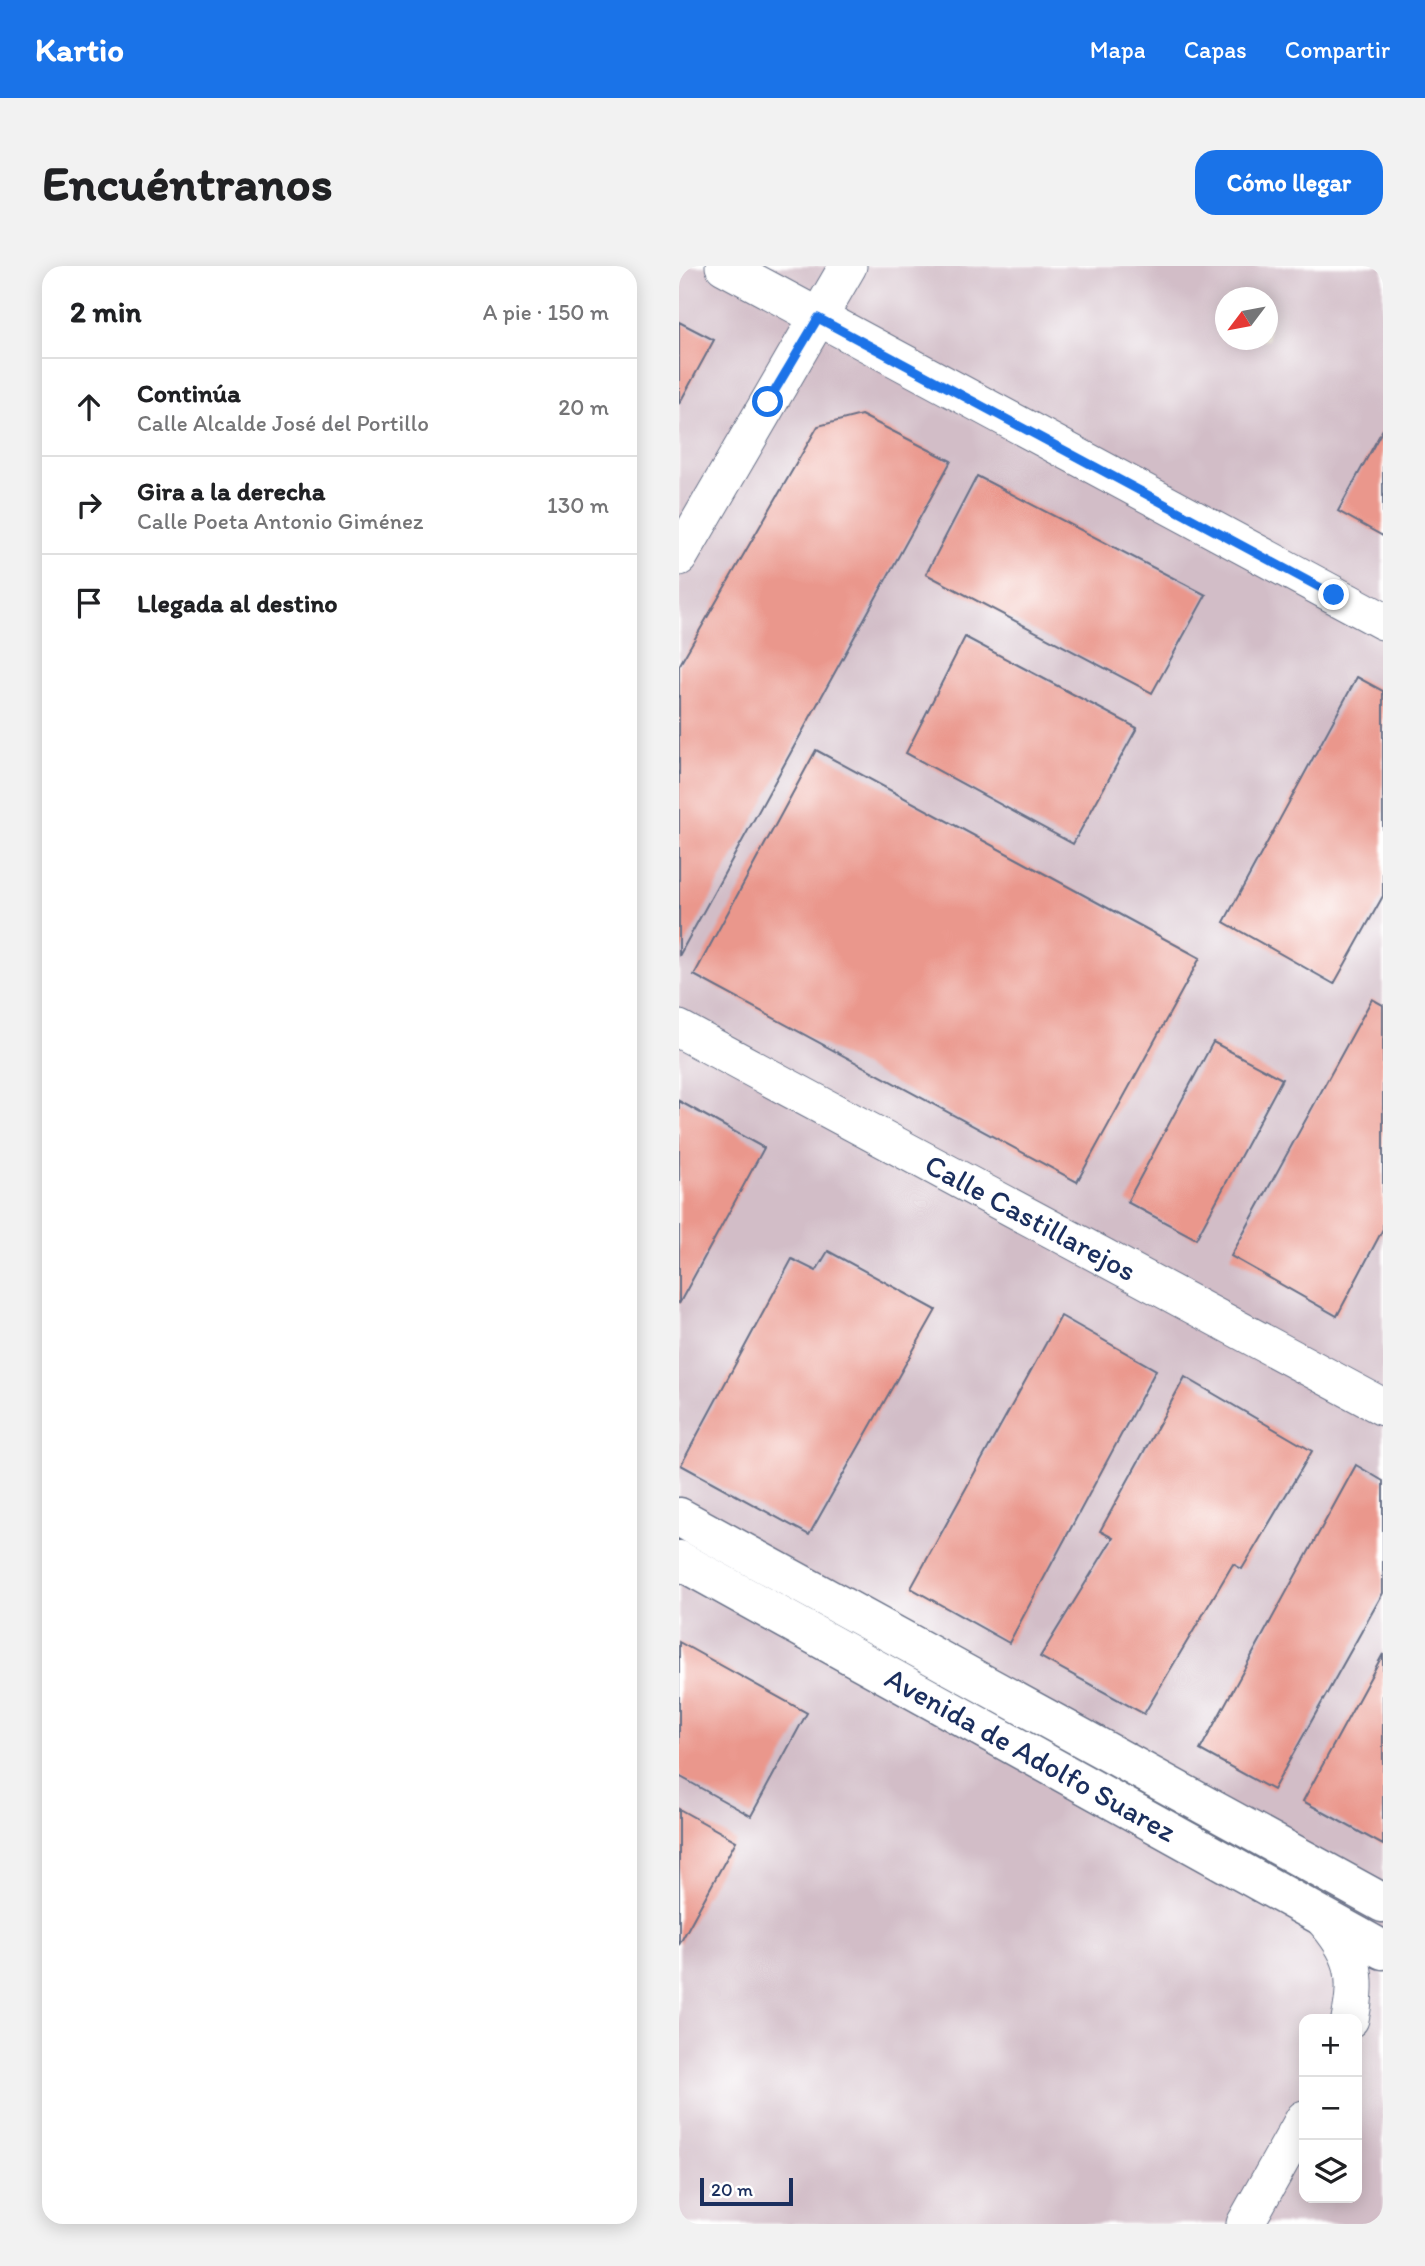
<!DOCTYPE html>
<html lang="es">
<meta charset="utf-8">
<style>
:root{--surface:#fff;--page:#f2f2f2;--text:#202124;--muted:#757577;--line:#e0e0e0;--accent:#1a73e8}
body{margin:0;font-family:Itim,sans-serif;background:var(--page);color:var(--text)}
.controls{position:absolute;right:21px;bottom:21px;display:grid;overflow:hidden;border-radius:14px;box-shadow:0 4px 18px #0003}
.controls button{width:63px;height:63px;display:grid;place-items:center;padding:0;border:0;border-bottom:2px solid var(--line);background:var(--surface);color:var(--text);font:35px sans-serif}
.compass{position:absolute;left:536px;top:21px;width:63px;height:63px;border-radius:50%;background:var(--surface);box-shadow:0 4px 18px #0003;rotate:238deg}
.scale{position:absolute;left:21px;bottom:18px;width:93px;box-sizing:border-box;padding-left:7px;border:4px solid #1b2f5e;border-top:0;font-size:19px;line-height:24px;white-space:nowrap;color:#1b2f5e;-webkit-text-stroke:5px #fff;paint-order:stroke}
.stop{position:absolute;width:21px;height:21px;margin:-16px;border:5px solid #1a73e8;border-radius:50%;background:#fff}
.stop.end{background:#1a73e8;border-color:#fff;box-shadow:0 2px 7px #0008}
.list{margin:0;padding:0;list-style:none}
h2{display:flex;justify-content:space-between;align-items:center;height:91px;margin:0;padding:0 28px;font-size:30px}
h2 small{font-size:23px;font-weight:400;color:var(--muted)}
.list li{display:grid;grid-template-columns:46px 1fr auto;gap:21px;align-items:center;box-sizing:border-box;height:98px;padding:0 28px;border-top:2px solid var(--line)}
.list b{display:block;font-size:26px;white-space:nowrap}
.list p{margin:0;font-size:23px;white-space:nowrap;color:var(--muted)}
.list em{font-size:23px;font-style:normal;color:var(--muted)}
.icon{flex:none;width:38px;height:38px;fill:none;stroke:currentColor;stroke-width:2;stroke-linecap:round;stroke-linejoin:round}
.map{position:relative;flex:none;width:704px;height:1958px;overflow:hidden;border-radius:21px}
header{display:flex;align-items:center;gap:42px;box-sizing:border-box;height:98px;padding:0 35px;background:var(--accent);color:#fff}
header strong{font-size:33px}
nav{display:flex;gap:38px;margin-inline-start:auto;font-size:24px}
.intro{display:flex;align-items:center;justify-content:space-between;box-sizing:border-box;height:168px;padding:0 42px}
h1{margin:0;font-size:49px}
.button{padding:18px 32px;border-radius:21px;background:var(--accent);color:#fff;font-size:24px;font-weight:700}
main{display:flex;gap:42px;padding:0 42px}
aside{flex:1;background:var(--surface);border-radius:21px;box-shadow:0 4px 18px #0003}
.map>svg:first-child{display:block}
</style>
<header>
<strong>Kartio</strong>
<nav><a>Mapa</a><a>Capas</a><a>Compartir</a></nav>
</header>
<div class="intro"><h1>Encuéntranos</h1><a class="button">Cómo llegar</a></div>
<main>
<aside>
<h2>2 min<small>A pie · 150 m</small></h2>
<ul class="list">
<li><svg class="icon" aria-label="ahead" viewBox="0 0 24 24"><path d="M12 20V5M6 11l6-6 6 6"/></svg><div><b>Continúa</b><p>Calle Alcalde José del Portillo</p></div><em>20 m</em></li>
<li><svg class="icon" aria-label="right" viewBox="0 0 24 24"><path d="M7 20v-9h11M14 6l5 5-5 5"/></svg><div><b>Gira a la derecha</b><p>Calle Poeta Antonio Giménez</p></div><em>130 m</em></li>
<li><svg class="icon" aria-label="arrive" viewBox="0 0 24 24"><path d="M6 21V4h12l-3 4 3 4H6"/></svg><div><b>Llegada al destino</b></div></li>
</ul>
</aside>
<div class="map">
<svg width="704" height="1958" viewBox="0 0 704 1958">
<rect width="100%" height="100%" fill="#fff"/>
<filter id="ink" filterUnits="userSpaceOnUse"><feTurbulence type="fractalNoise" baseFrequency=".0143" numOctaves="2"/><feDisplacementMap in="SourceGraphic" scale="14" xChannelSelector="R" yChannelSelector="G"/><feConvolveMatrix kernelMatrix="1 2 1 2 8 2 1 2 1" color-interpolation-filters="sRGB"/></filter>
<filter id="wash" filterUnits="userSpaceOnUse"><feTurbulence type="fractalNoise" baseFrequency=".00686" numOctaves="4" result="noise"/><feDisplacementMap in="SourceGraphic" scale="28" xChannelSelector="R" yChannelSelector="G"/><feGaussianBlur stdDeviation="1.57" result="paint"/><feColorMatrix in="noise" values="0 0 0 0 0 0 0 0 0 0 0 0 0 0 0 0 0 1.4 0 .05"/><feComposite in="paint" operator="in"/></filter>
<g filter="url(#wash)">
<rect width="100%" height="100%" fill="#f4e9d3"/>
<path fill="#d2bdc7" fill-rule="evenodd" d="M 0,0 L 704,0 L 704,1958 L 0,1958 ZM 547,32 L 589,32 L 589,74 L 547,74 ZM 625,1753 L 678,1753 L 678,1932 L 625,1932 Z"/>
<g id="blocks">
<path fill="#ea978c" d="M 0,56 L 35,74 L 0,138 Z
M 182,149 L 272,195 L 0,690 L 0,400 L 139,160 Z
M 704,163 L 704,270 L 659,245 Z
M 298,210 L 527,329 L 473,427 L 247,308 Z
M 286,371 L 458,462 L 394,578 L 227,487 Z
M 678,411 L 704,425 L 704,630 L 655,718 L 545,656 Z
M 137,484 L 521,692 L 398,916 L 15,709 Z
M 693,733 L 704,739 L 704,963 L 658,1050 L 552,990 Z
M 534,776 L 603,813 L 517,973 L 448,936 Z
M 0,835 L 85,882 L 0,1038 Z
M 149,985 L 257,1044 L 130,1269 L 2,1199 L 113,993 L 137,1005 Z
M 382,1050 L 477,1104 L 330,1377 L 232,1322 Z
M 506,1111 L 633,1185 L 563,1303 L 554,1298 L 465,1448 L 361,1391 L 434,1272 L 421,1265 Z
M 677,1199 L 704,1215 L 704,1327 L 594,1524 L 521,1484 Z
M 0,1376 L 128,1447 L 72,1550 L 0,1510 Z
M 704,1388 L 704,1579 L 624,1535 Z
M 0,1543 L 57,1575 L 0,1679 Z"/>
</g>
</g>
<g filter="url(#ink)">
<use href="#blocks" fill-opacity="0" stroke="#677087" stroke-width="2"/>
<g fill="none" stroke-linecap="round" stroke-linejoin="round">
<g stroke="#677087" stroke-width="39">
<g id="minor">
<path d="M 45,0 L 704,355"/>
<path d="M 0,291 L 169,0"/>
<path id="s1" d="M 0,763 L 704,1141"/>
<path d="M 644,1652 C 674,1686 681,1708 671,1753"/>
<path d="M 566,1958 L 625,1853"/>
</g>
</g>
<g stroke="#677087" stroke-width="41">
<g id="primary">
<path d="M 0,1251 L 704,1637"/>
<path id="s2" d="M 0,1294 L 704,1684"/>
</g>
</g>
<use href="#minor" stroke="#fff" stroke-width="37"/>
<use href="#primary" stroke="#fff" stroke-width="38"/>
</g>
</g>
<g fill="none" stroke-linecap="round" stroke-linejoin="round" filter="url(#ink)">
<path stroke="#1a73e8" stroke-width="9" d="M 89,136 L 139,52 L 655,329"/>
</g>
<g text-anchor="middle" stroke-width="5" stroke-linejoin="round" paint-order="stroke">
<g font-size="30" fill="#1b2f5e" stroke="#fff">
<text dy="10" stroke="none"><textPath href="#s1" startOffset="399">Calle Castillarejos</textPath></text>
<text dy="10" stroke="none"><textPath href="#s2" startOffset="402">Avenida de Adolfo Suarez</textPath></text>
</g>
</g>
</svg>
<div class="controls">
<button>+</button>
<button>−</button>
<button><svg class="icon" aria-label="layers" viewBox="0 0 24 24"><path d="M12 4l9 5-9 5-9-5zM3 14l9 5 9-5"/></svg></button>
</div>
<svg class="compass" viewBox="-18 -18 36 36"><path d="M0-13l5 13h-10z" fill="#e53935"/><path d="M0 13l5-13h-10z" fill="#757577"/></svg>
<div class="scale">20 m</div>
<div class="stop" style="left:89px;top:136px"></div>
<div class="stop end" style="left:655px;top:329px"></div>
</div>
</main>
